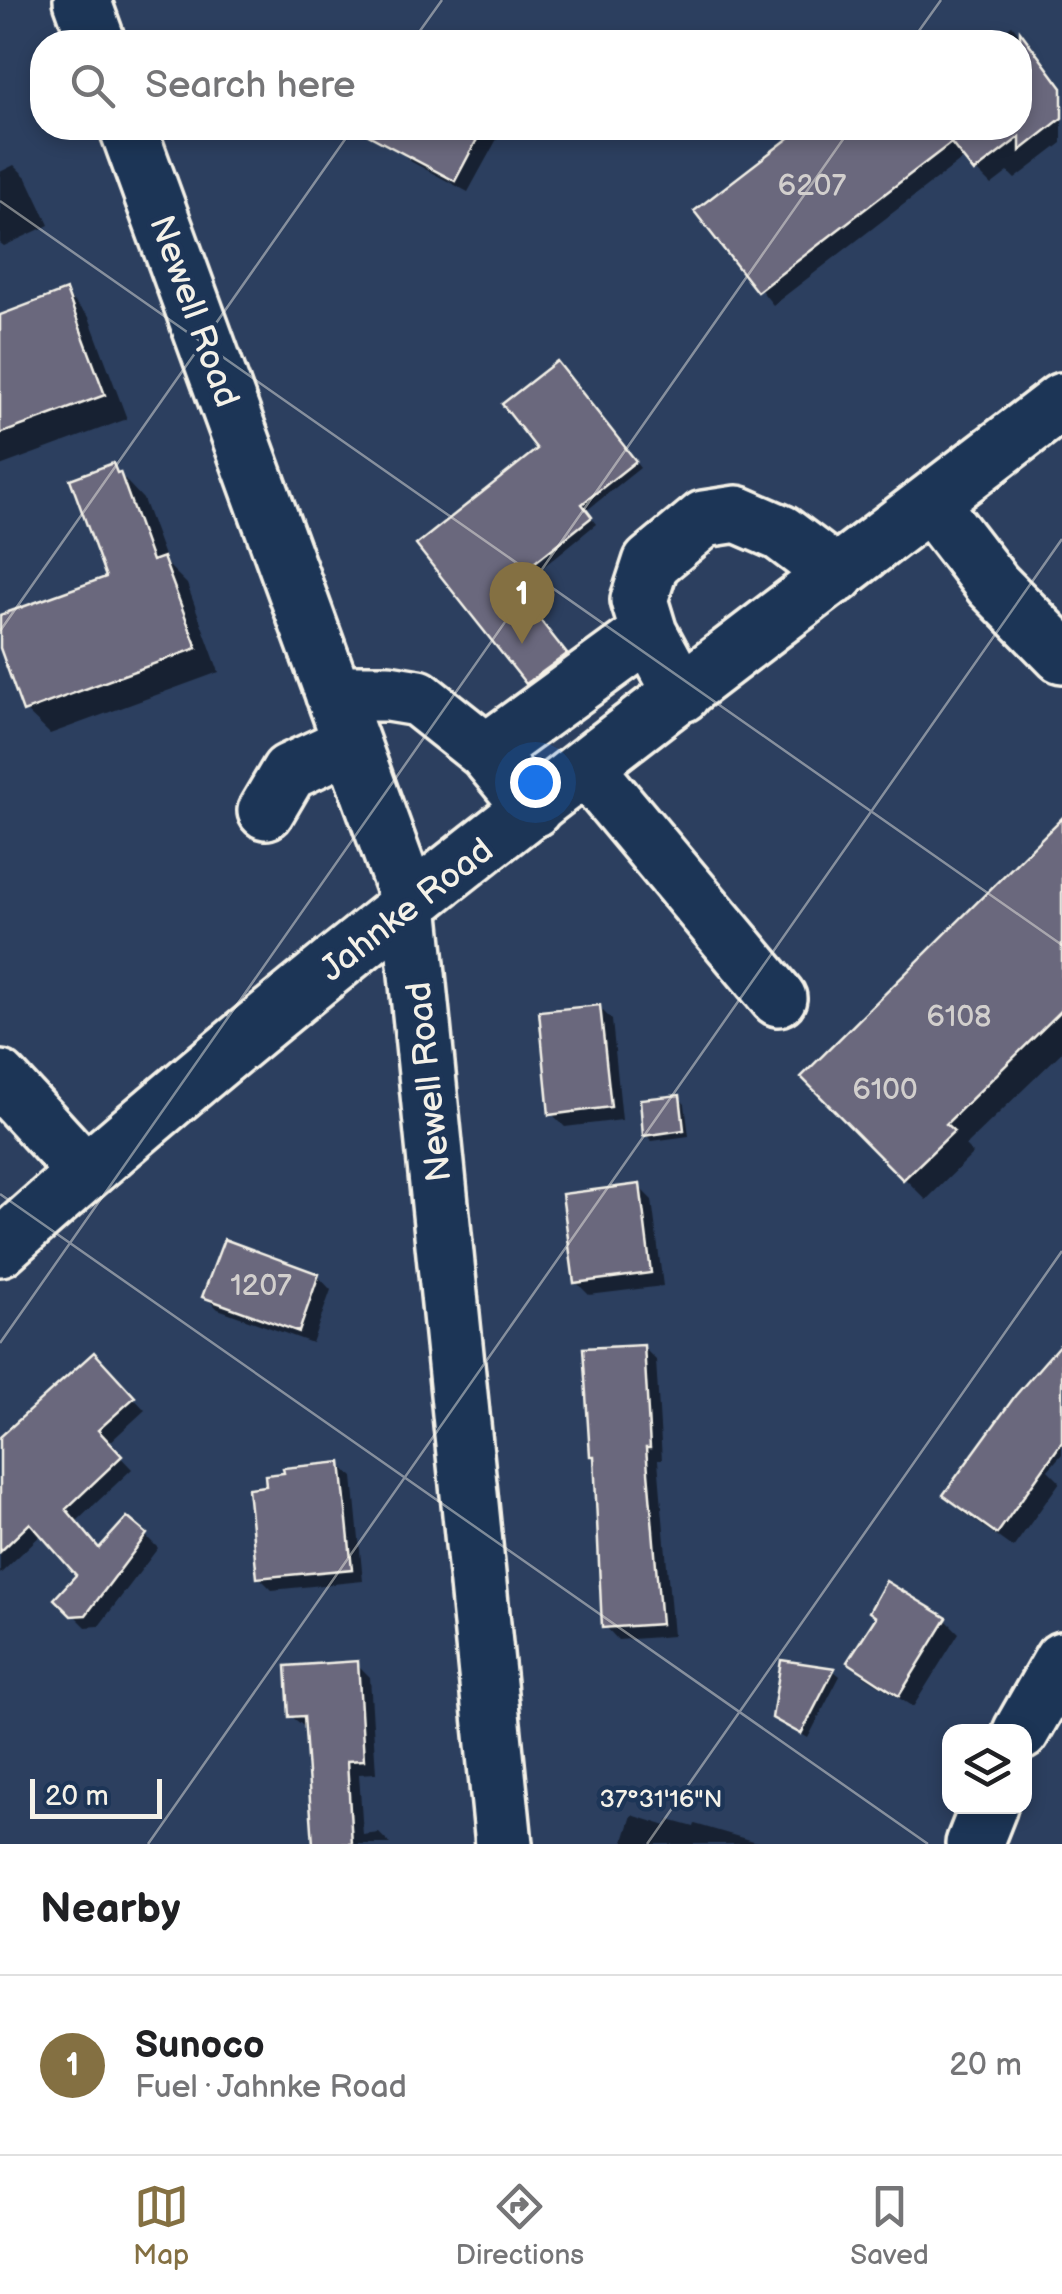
<!DOCTYPE html>
<meta charset="utf-8">
<style>
:root{--surface:#fff;--page:#f2f2f2;--text:#202124;--muted:#757577;--line:#e0e0e0;--accent:#847042}
body{margin:0;font-family:"Balsamiq Sans",sans-serif;background:var(--page);color:var(--text)}
.controls{position:absolute;right:30px;bottom:30px;display:grid;overflow:hidden;border-radius:20px;box-shadow:0 5px 15px #0003}
.controls button{width:90px;height:90px;display:grid;place-items:center;padding:0;border:0;border-bottom:2px solid var(--line);background:var(--surface);color:var(--text);font:50px sans-serif}
.scale{position:absolute;left:30px;bottom:25px;width:132px;box-sizing:border-box;padding-left:10px;border:5px solid #f4f1e8;border-top:0;font-size:28px;line-height:35px;white-space:nowrap;color:#f4f1e8;-webkit-text-stroke:8px #1d3557;paint-order:stroke}
.you{position:absolute;left:535px;top:782px;width:35px;height:35px;margin:-25px;border:8px solid #fff;border-radius:50%;background:#1a73e8;box-shadow:0 0 0 15px #1a73e833}
.badge{display:grid;place-items:center;width:65px;height:65px;border-radius:50%;background:var(--accent);color:#fff;font-size:32px;font-weight:700}
.pin{position:absolute;translate:-50% -82px;filter:drop-shadow(0 2px 5px #0008)}
.pin::after{content:'';position:absolute;top:52px;width:35px;height:30px;background:inherit;clip-path:polygon(0 0,100% 0,50% 100%)}
.list{margin:0;padding:0;list-style:none}
h2{display:flex;justify-content:space-between;align-items:center;height:130px;margin:0;padding:0 40px;font-size:42px}
h2 small{font-size:32px;font-weight:400;color:var(--muted)}
.list li{display:grid;grid-template-columns:65px 1fr auto;gap:30px;align-items:center;box-sizing:border-box;height:180px;padding:0 40px;border-top:2px solid var(--line)}
.list b{display:block;font-size:38px;white-space:nowrap}
.list p{margin:0;font-size:32px;white-space:nowrap;color:var(--muted)}
.list em{font-size:32px;font-style:normal;color:var(--muted)}
.icon{flex:none;width:55px;height:55px;fill:none;stroke:currentColor;stroke-width:2;stroke-linecap:round;stroke-linejoin:round}
.map{position:relative;flex:none;width:1062px;height:1844px;overflow:hidden}
.search{position:absolute;background:var(--surface);box-shadow:0 5px 15px #0003;left:30px;right:30px;top:30px;height:110px;display:flex;align-items:center;gap:25px;box-sizing:border-box;padding:0 35px;border-radius:40px;color:var(--muted);font-size:38px}
.sheet{height:310px;background:var(--surface)}
nav{display:flex;justify-content:space-around;align-items:center;box-sizing:border-box;height:140px;border-top:2px solid var(--line);background:var(--surface);font-size:28px;color:var(--muted)}
nav a{display:grid;justify-items:center;gap:5px}
nav .on{color:var(--accent)}
.map>svg:first-child{display:block}
</style>
<div class="map">
<svg width="1062" height="1844" viewBox="0 0 1062 1844">
<rect width="100%" height="100%" fill="#2c3f5f"/>
<filter id="ink" filterUnits="userSpaceOnUse"><feTurbulence type="fractalNoise" baseFrequency=".01" numOctaves="2"/><feDisplacementMap in="SourceGraphic" scale="20" xChannelSelector="R" yChannelSelector="G"/><feConvolveMatrix kernelMatrix="1 2 1 2 8 2 1 2 1" color-interpolation-filters="sRGB"/></filter>
<g filter="url(#ink)">
<path fill="#0007" d="M 1012,25 L 1062,87 L 1062,143 L 1015,179 L 1008,172 L 991,185 L 964,158 L 773,305 L 698,211 L 806,128 L 1020,128 L 1020,42 L 989,42 Z
M 408,128 L 503,128 L 468,192 L 410,161 L 397,148 Z
M 14,165 L 27,178 L 49,225 L 4,246 L 0,243 L 0,172 Z
M 65,293 L 89,317 L 127,419 L 0,466 L 0,317 Z
M 563,370 L 640,468 L 586,511 L 596,524 L 515,590 L 571,661 L 534,688 L 419,545 L 540,449 Z
M 112,466 L 143,499 L 167,564 L 187,584 L 219,672 L 50,734 L 25,710 L 0,641 L 0,618 L 109,578 Z
M 1062,822 L 1062,1052 L 965,1146 L 973,1154 L 926,1200 L 804,1077 Z
M 599,1007 L 612,1020 L 622,1120 L 565,1127 L 552,1114 Z
M 679,1098 L 685,1104 L 689,1136 L 652,1141 L 646,1135 Z
M 639,1187 L 652,1200 L 663,1286 L 589,1295 L 576,1282 Z
M 318,1276 L 331,1290 L 312,1343 L 218,1309 L 205,1296 Z
M 1062,1346 L 1062,1454 L 1048,1470 L 1060,1482 L 1013,1548 L 962,1511 L 946,1495 Z
M 643,1347 L 656,1360 L 662,1460 L 658,1460 L 673,1636 L 618,1640 L 605,1626 L 596,1459 L 592,1455 Z
M 105,1367 L 145,1410 L 108,1444 L 132,1469 L 76,1522 L 100,1551 L 146,1536 L 158,1548 L 99,1626 L 86,1627 L 58,1599 L 79,1575 L 43,1533 L 0,1574 L 0,1443 Z
M 340,1465 L 353,1477 L 363,1581 L 272,1590 L 259,1577 L 269,1488 Z
M 887,1584 L 946,1620 L 959,1633 L 913,1707 L 863,1675 L 850,1662 L 878,1618 Z
M 783,1663 L 834,1671 L 840,1676 L 808,1738 L 774,1718 Z
M 357,1664 L 370,1677 L 376,1773 L 359,1774 L 363,1835 L 379,1833 L 390,1844 L 317,1844 L 307,1729 L 291,1716 Z
M 632,1815 L 667,1826 L 669,1820 L 694,1827 L 695,1824 L 763,1844 L 623,1844 Z"/>
<path fill="#6a687d" stroke="#f4f1e8" stroke-width="2.5" d="M 1020,31 L 1062,88 L 1062,118 L 1020,151 L 1020,137 L 974,172 L 951,143 L 757,292 L 694,211 L 802,128 L 1020,128 Z
M 355,128 L 483,128 L 455,181 Z
M 66,290 L 105,395 L 0,434 L 0,315 Z
M 557,361 L 636,461 L 582,504 L 592,517 L 510,582 L 567,654 L 526,684 L 416,545 L 537,449 L 502,404 Z
M 113,463 L 117,473 L 120,472 L 152,561 L 163,557 L 197,648 L 23,712 L 0,648 L 0,615 L 106,577 L 70,479 Z
M 1062,818 L 1062,1010 L 946,1124 L 954,1131 L 903,1180 L 801,1077 Z
M 600,1005 L 611,1107 L 549,1115 L 539,1011 Z
M 680,1095 L 684,1130 L 643,1136 L 640,1099 Z
M 640,1184 L 651,1273 L 574,1283 L 562,1194 Z
M 224,1239 L 319,1274 L 299,1332 L 202,1297 Z
M 1062,1342 L 1062,1442 L 997,1534 L 943,1495 L 1015,1396 Z
M 644,1345 L 650,1448 L 646,1448 L 661,1624 L 602,1628 L 594,1456 L 590,1456 L 583,1348 Z
M 94,1352 L 135,1397 L 98,1430 L 122,1456 L 66,1509 L 99,1548 L 127,1517 L 147,1534 L 86,1615 L 71,1616 L 54,1599 L 76,1575 L 30,1523 L 0,1552 L 0,1437 Z
M 341,1462 L 352,1569 L 257,1578 L 248,1488 L 266,1486 L 265,1475 L 284,1473 L 283,1468 Z
M 886,1581 L 947,1618 L 899,1696 L 847,1662 L 876,1617 L 869,1612 Z
M 781,1660 L 835,1668 L 801,1734 L 772,1718 Z
M 358,1661 L 364,1760 L 347,1761 L 352,1844 L 313,1844 L 304,1716 L 289,1717 L 286,1666 Z"/>
<g fill="none" stroke-linecap="round" stroke-linejoin="round">
<g stroke="#f4f1e8" stroke-width="62">
<path id="minor" d="M 82,0 L 97,42
M 128,128 L 410,904 L 504,1844
M 930,503 L 993,585 L 1062,655
M 333,693 L 388,693 L 418,698 L 486,752
M 682,694 L 649,633 L 639,600 L 651,563 L 704,519 L 737,514 L 781,533 L 837,575
M 586,768 L 778,998
M 533,809 L 486,752 L 649,633
M 266,811 L 289,772 L 351,743
M 0,1079 L 85,1172
M 1021,1732 L 1062,1660
M 974,1844 L 989,1806"/>
</g>
<g stroke="#f4f1e8" stroke-width="62">
<path id="major" d="M 0,1248 C 337,946 703,677 1062,401"/>
</g>
<use href="#minor" stroke="#1d3557" stroke-width="55"/>
<use href="#major" stroke="#1d3557" stroke-width="55"/>
</g>
</g>
<path fill="none" stroke="#f4f1e8" stroke-width="2.5" stroke-opacity="0.45" d="M 412,42 L 442,0M 911,42 L 941,0M 0,201 L 1062,945M 0,631 L 353,128M 0,1194 L 928,1844M 0,1343 L 851,128M 148,1844 L 1062,539M 647,1844 L 1062,1251"/>
<g text-anchor="middle" stroke-width="9" stroke-linejoin="round" paint-order="stroke">
<g font-size="30" fill="#d2cfcd">
<text x="812" y="195">6207</text>
<text x="959" y="1026">6108</text>
<text x="885" y="1099">6100</text>
<text x="261" y="1295">1207</text>
</g>
<g font-size="35" fill="#f4f1e8" stroke="#1d3557">
<text transform="translate(195 311) rotate(70)" y="12">Newell Road</text>
<text transform="translate(406 909) rotate(-38)" y="12">Jahnke Road</text>
<text transform="translate(428 1082) rotate(-96)" y="12">Newell Road</text>
</g>
</g>
<g font-size="25" text-anchor="middle" fill="#f4f1e8" stroke="#1d3557" stroke-width="9" stroke-linejoin="round" paint-order="stroke">
<text x="661" y="1807">37°31'16"N</text>
</g>
</svg>
<div class="controls">
<button><svg class="icon" aria-label="layers" viewBox="0 0 24 24"><path d="M12 4l9 5-9 5-9-5zM3 14l9 5 9-5"/></svg></button>
</div>
<div class="scale">20 m</div>
<div class="you"></div>
<div class="pin badge" style="left:522px;top:644px">1</div>
<div class="search"><svg class="icon" aria-label="search" viewBox="0 0 24 24"><circle cx="10" cy="10" r="6"/><path d="M15 15l6 6"/></svg>Search here</div>
</div>
<section class="sheet">
<h2>Nearby<small></small></h2>
<ul class="list">
<li><span class="badge">1</span><div><b>Sunoco</b><p>Fuel · Jahnke Road</p></div><em>20 m</em></li>
</ul>
</section>
<nav>
<a class="on"><svg class="icon" aria-label="map" viewBox="0 0 24 24"><path d="M3 6l6-2 6 2 6-2v14l-6 2-6-2-6 2zM9 4v14M15 6v14"/></svg>Map</a>
<a><svg class="icon" aria-label="directions" viewBox="0 0 24 24"><path d="M12 3l9 9-9 9-9-9zM9 14v-3h6M13 9l2 2-2 2"/></svg>Directions</a>
<a><svg class="icon" aria-label="saved" viewBox="0 0 24 24"><path d="M7 4h10v16l-5-4-5 4z"/></svg>Saved</a>
</nav>
